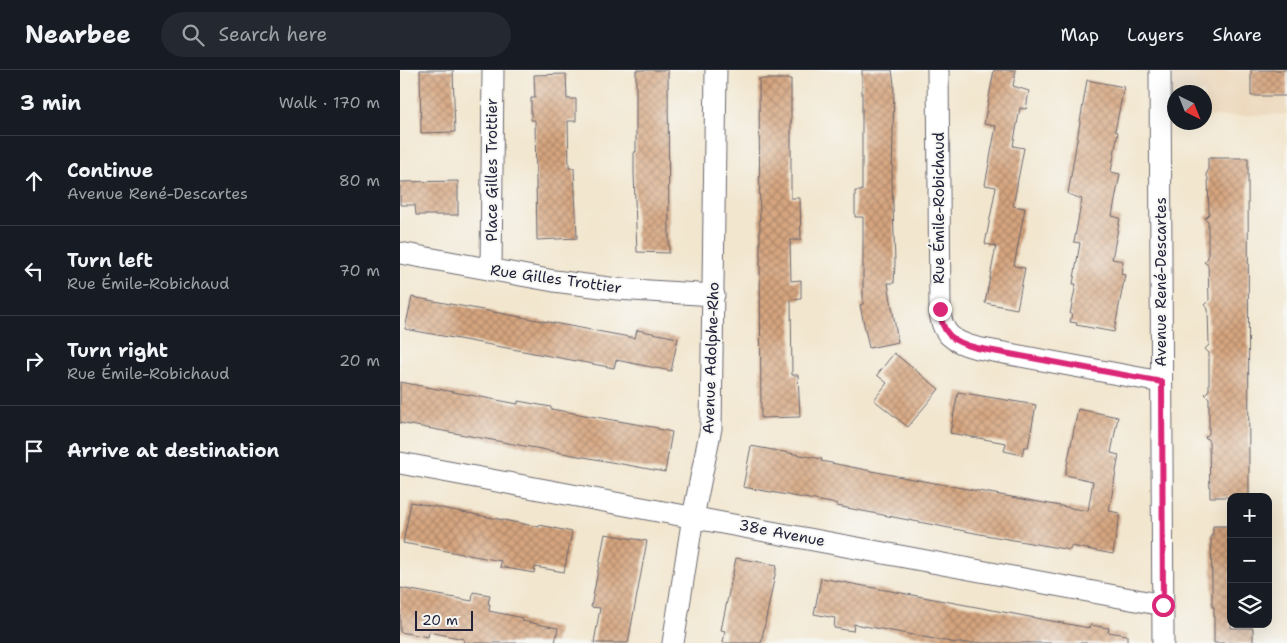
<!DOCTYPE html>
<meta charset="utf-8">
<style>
:root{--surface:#171b24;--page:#242831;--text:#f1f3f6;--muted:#9ea1a6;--line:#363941}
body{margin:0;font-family:"Shantell Sans",sans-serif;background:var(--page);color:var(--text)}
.controls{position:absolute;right:15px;bottom:15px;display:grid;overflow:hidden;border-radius:10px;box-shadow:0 5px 20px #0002}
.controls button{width:45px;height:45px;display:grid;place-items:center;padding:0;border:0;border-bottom:1px solid var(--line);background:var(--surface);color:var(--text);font:25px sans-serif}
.compass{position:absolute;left:767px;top:15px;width:45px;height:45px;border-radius:50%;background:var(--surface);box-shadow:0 5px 20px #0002;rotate:137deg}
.scale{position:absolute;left:15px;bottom:12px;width:58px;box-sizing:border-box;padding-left:5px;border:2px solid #22223b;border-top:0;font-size:14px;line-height:18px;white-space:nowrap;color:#22223b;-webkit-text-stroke:4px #f6f6f2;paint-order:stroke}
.stop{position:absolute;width:15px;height:15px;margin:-11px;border:4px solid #db2777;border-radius:50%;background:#fff}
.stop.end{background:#db2777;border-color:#fff;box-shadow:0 1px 5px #0008}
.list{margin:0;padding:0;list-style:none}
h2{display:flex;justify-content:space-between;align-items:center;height:65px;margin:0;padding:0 20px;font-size:21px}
h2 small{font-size:16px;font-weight:400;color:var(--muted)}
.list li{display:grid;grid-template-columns:32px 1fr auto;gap:15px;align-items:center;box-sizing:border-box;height:90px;padding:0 20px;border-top:1px solid var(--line)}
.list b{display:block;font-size:19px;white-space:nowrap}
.list p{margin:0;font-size:16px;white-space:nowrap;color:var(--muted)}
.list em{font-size:16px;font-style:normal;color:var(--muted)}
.icon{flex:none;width:28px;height:28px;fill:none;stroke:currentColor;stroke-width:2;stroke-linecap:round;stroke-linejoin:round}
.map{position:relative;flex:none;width:887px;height:573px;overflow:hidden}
header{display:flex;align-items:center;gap:30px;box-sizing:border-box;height:70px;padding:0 25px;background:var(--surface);border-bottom:1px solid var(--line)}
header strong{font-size:24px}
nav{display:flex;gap:28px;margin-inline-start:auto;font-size:18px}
.search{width:350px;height:45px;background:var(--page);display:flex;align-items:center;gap:12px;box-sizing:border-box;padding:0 18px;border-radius:28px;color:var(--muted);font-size:19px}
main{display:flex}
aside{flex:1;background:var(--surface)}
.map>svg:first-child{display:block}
</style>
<header>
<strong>Nearbee</strong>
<div class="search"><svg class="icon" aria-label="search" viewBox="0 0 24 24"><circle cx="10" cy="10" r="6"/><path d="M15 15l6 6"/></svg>Search here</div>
<nav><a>Map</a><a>Layers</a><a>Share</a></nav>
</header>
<main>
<aside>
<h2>3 min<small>Walk · 170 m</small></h2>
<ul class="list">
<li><svg class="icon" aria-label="ahead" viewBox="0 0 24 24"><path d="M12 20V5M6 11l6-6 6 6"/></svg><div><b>Continue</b><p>Avenue René-Descartes</p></div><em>80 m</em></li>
<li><svg class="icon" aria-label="left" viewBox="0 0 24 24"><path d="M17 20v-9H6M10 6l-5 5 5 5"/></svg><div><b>Turn left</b><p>Rue Émile-Robichaud</p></div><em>70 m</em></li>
<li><svg class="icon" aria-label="right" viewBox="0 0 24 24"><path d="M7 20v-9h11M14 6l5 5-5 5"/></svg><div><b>Turn right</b><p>Rue Émile-Robichaud</p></div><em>20 m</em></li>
<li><svg class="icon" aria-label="arrive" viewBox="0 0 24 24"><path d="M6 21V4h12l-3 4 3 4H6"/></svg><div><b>Arrive at destination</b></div></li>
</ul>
</aside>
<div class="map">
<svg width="887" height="573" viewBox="0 0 887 573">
<defs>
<pattern id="building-cross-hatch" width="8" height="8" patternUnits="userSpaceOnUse" patternTransform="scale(1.25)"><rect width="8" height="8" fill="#d6a57f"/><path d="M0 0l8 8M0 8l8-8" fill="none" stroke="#ad8669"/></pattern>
</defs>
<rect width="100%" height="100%" fill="#f6f6f2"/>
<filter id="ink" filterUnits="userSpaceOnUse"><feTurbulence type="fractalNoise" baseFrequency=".02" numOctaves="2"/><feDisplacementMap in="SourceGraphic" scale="10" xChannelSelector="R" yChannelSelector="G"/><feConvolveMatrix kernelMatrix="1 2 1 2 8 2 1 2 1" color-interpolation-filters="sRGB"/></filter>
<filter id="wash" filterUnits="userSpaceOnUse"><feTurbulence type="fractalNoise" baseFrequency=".0096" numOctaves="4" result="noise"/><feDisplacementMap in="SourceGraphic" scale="20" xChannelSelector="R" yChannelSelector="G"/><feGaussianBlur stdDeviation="1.12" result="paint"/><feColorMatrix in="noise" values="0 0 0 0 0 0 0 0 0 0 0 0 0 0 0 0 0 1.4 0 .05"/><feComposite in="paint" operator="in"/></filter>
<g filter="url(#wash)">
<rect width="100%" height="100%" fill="#f2e6ce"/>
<path fill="#ecd7ba" d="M 760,0 L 887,0 L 887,44 L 805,47 L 804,22 L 774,22 L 774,49 L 760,49 Z"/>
<g id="blocks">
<path fill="url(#building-cross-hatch)" d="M 20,0 L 53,0 L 55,62 L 21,63 Z
M 236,0 L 268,0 L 269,183 L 237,182 L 234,104 L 234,82 L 236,82 Z
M 462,0 L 492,0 L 494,14 L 492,109 L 495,192 L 494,213 L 488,213 L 498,272 L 469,278 L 460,235 L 463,234 L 463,147 L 455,147 L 455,121 L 462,121 Z
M 594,0 L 616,0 L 613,16 L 629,21 L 626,39 L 620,38 L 613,76 L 624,78 L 613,136 L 625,138 L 614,196 L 625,198 L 617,239 L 585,233 L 596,176 L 585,174 L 596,117 L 585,115 L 596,56 L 584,54 Z
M 851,0 L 887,0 L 887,26 L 851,26 Z
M 166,4 L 167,29 L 176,29 L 176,51 L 168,51 L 169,98 L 174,98 L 177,168 L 137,170 L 135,50 L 131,50 L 131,28 L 135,28 L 134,5 Z
M 359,9 L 391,9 L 391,128 L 400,128 L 401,170 L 390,170 L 391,211 L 401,210 L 401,229 L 391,230 L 392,305 L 398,305 L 400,347 L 361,348 Z
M 687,10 L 724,17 L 715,61 L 718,62 L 711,102 L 720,104 L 712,146 L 720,148 L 712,189 L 723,191 L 721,204 L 725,205 L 714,262 L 676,255 L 677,253 L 670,252 L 672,244 L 670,244 L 676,214 L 673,214 L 680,173 L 674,172 L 682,129 L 668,124 Z
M 808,88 L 848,88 L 849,427 L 810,427 L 809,371 L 805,367 L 809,364 L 809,328 L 805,324 L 809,320 L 809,283 L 805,279 L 809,275 L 808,239 L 805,235 L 809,231 L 808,195 L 804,192 L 808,188 L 808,151 L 805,148 L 809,144 L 808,108 L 806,104 L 808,101 Z
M 58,111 L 58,145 L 16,145 L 15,135 L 0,135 L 0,112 Z
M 12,227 L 235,268 L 237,260 L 278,268 L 271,301 L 216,290 L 214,298 L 5,259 Z
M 494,283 L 539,319 L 508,357 L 474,330 L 487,313 L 477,305 Z
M 0,312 L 118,334 L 118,331 L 151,337 L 151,339 L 258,358 L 258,359 L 272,362 L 265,402 L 0,353 Z
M 558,322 L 636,335 L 628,377 L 624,377 L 622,385 L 604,381 L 606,373 L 550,363 Z
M 678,339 L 718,347 L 711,383 L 719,385 L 709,441 L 720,443 L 713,484 L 671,476 L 670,480 L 585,465 L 437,436 L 437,434 L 343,417 L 351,376 L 422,389 L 421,391 L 507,408 L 688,441 L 693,411 L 665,405 Z
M 11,432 L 139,457 L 140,455 L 172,462 L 164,502 L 135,497 L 134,503 L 100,497 L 101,491 L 3,473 Z
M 813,456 L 831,456 L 831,558 L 853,558 L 853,573 L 814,573 L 814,537 L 812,537 L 812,515 L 811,465 L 813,465 Z
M 205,464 L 247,471 L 228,573 L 194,573 L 200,538 L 191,537 Z
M 336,488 L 377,495 L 361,573 L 323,573 L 325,561 L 321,560 Z
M 421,508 L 689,558 L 690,555 L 709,558 L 708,562 L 727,565 L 727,573 L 556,573 L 454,554 L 453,561 L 434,558 L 435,548 L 414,544 Z
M 0,518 L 72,531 L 73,522 L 90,525 L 88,534 L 90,534 L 89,541 L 123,548 L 122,551 L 158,558 L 155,573 L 63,573 L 64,569 L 29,562 L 28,567 L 0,562 Z"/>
</g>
</g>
<g filter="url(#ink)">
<use href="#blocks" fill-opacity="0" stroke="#6b676e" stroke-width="1"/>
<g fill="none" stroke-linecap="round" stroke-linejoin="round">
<g stroke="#6b676e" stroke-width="23">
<path id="minor" d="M 538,0 L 540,239 C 541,264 553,272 577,278 L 761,312
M 760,0 L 763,573
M 0,183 L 154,211 L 217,219 L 314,225
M 91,200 L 93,0
M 0,393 L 763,535
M 273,573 L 293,447 L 311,358 L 316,0"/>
</g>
<use href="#minor" stroke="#fff" stroke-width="21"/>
</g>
</g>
<g fill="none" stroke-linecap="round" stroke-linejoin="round" filter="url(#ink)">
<path stroke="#db2777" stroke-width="6" d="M 540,239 C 541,264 553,272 577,278 L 762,312 L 763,535"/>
</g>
<g text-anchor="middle" stroke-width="4" stroke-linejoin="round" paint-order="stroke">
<g font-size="15" fill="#22223b" stroke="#f6f6f2">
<text transform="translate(92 100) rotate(-90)" y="5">Place Gilles Trottier</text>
<text transform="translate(539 138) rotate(-90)" y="5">Rue Émile-Robichaud</text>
<text transform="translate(156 209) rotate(8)" y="5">Rue Gilles Trottier</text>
<text transform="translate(761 212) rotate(-90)" y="5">Avenue René-Descartes</text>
<text transform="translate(311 288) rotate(-88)" y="5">Avenue Adolphe-Rho</text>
<text transform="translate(382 463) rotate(11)" y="5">38e Avenue</text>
</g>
</g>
</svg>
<div class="controls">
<button>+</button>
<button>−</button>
<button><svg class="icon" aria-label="layers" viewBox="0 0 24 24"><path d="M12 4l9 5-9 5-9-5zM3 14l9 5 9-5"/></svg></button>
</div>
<svg class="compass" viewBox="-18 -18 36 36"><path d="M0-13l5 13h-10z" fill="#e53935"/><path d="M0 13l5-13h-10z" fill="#9ea1a6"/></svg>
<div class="scale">20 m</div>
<div class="stop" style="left:763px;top:535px"></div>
<div class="stop end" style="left:540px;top:239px"></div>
</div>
</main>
